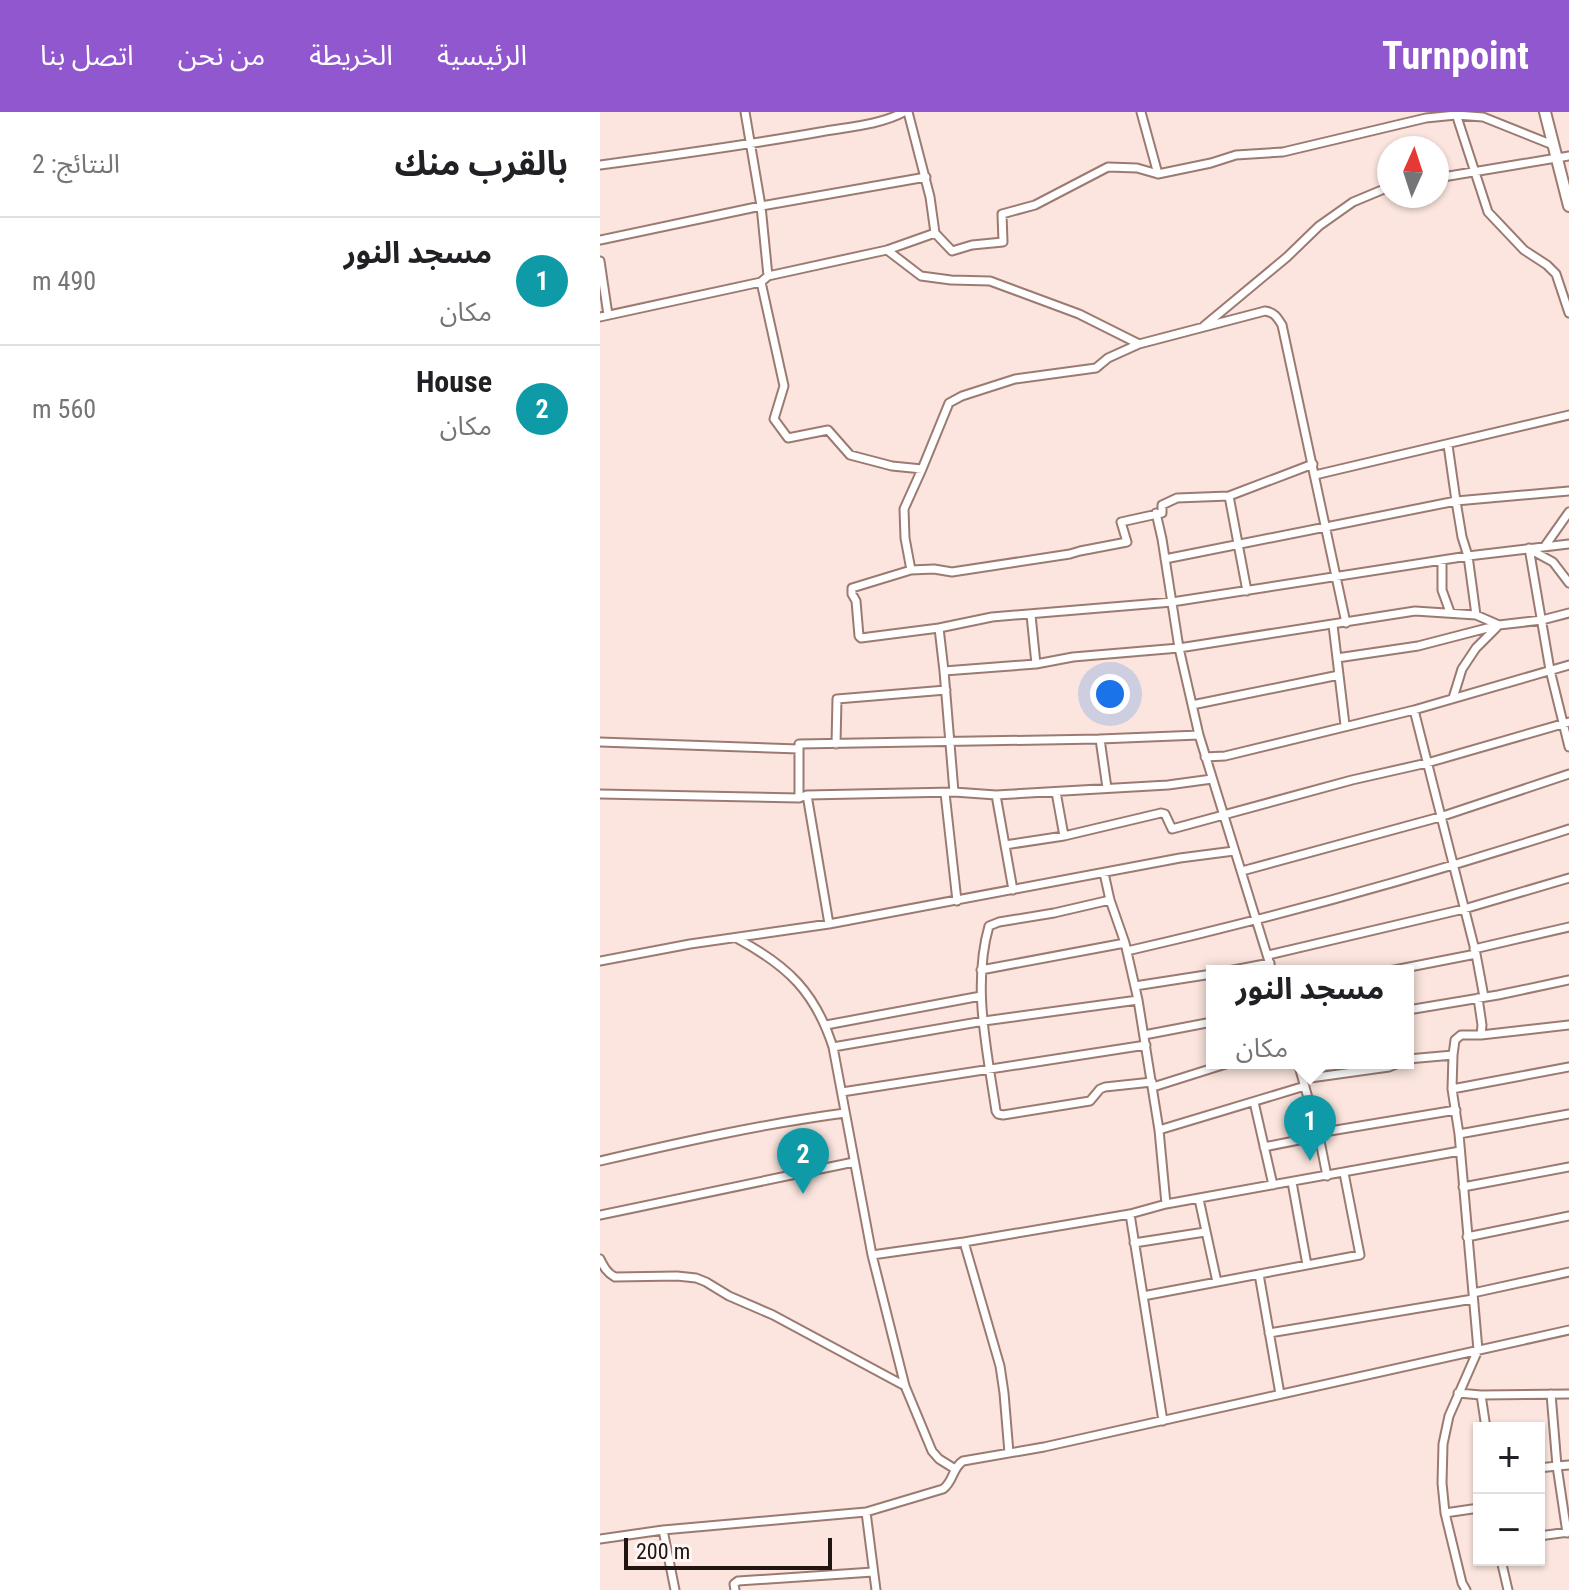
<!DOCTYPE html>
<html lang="ar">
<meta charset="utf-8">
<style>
:root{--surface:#fff;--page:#f6f6f6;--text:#202124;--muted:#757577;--line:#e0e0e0;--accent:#9157ce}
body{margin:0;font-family:"Roboto Condensed","Noto Sans Arabic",sans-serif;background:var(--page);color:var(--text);direction:rtl}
.controls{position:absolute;right:24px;bottom:24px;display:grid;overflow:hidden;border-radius:0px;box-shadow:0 2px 6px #0004}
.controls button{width:72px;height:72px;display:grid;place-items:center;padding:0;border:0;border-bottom:2px solid var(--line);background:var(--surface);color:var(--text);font:40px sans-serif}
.compass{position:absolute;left:777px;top:24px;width:72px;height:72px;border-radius:50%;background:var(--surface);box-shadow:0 2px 6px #0004;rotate:3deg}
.scale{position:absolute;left:24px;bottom:20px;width:208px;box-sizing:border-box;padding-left:8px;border:4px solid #211511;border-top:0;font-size:22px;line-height:28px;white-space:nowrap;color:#211511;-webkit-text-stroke:6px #fdf6f4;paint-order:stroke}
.you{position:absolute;left:510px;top:582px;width:28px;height:28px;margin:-20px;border:6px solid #fff;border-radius:50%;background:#1a73e8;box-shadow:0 0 0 12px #1a73e833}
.badge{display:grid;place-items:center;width:52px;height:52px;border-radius:50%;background:var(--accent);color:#fff;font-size:26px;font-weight:700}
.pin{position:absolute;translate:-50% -66px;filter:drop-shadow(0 2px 4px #0008)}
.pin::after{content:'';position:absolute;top:42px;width:28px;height:24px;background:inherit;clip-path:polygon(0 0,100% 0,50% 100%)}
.popup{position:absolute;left:606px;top:853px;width:208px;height:104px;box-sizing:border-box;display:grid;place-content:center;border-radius:0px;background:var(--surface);filter:drop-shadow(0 2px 6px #0005);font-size:26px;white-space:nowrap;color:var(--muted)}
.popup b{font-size:30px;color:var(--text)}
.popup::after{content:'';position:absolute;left:50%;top:100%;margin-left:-16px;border:16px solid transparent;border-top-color:var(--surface)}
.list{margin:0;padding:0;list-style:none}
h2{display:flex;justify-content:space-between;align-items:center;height:104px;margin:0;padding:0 32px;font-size:34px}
h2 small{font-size:26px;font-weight:400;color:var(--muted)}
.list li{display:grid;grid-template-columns:52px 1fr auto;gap:24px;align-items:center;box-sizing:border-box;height:128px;padding:0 32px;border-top:2px solid var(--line)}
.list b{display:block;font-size:30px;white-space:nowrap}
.list p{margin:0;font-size:26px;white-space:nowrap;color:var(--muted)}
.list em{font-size:26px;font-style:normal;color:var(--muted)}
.map{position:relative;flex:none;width:969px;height:1478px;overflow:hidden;direction:ltr}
header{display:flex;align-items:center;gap:48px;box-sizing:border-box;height:112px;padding:0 40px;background:var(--accent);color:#fff}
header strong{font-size:38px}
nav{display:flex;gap:44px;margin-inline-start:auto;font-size:28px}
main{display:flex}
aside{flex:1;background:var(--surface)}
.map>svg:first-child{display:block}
</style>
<header>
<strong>Turnpoint</strong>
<nav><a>الرئيسية</a><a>الخريطة</a><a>من نحن</a><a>اتصل بنا</a></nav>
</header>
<main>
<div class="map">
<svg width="969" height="1478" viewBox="0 0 969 1478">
<rect width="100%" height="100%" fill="#fbe5de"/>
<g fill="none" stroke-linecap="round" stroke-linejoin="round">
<g stroke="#9b7b71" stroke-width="11">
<path id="minor" d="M 145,0 L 161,94 L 168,164
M 308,0 L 330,85 L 335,121 L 352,139 L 372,133 L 403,130 L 402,102 L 435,93 L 508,55 L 537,56 L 558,62 L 611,51 L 636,43 L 683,40 L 826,6 L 856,3 L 883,5 L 953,33
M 541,0 L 558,62
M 856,2 L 888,100 L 924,138 L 947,153 L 956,162 L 969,201
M 0,53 C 74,43 147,33 220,20 C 247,15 280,13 304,0
M 837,66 L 969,44
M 0,128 L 161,94 L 326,65
M 287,138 L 321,164 L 351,168 L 390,169 L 479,202 L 539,232
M 0,149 L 8,203
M 161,170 L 184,274 L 174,307 L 188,326 L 228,318 L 250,343 L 292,354 L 322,357 L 349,291 L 362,284 L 415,267 L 496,256 L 508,246 L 539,232 L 665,199 C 674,200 677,205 682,213 L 746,511
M 0,205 L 161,170 L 168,164 L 287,138 L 335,121
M 604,214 L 687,145 L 719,114 L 753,90 L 789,75
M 848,333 L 856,389 L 862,425 L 868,444 L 876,503
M 322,357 L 304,397 L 305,426 L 311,458 L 252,476 L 252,482 L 256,489 L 259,524 L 261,526 L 339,516
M 715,363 L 969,303
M 556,401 L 562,427 L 579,536 L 599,623 L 672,859
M 945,434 L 969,400
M 929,436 L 950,558 L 969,635
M 931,438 L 953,450 L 969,471
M 565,447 L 856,389 L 969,379
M 842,449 L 842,478 L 850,500
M 311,458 L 334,457 L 352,460 L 470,442 L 480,439 L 527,430 L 521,410 L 562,401 L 562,393 L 577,386 L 629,384
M 647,479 L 629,384 L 713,352
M 431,503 L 436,552
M 733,513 L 745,613
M 737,546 L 818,534 L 899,513
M 344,559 L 436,552 L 473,545 L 579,536 L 815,499 L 876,503 L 899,513 L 942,508 L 969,501
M 853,586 L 862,557 L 876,536 L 897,515
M 592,593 L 739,563
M 814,598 L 876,842 L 884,885
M 500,627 L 507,676
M 0,630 L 199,637 L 199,632 L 500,627 L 599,623
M 236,632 L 237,587 L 346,578
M 605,645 L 625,644 L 814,598 L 969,553
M 354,680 L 344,559 L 339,516 L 392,505 L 572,490 L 868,444 L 969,432
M 456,680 L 464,724
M 345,681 L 357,789
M 0,682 L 199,686 L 207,683 L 354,680 L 396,683 L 568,673 L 612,667
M 207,683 L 229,812
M 396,683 L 413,778
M 199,686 L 199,637
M 405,733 L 464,724 L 561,701 L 565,702 L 572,717 L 752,668 L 827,651 L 969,610
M 642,759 L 840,705 L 969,662
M 504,761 L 510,788 L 525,831 L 538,888 L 559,1018 L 566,1092
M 510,788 L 454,801 L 399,810 L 389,814 C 372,873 387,938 396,999 L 398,1002 L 403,1003 L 490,989 L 500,977 L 505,975 L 552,970
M 138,827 C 188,854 215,880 233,935 L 272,1143 L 305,1274 L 332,1339 L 339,1347 L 355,1357
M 874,837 L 969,815
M 527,839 C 677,805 823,764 969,717
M 668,843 L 864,797 L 969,766
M 0,849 L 90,832 L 229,812 L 580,746 L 634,739
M 381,858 L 525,831
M 628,859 L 670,851
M 789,859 L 876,842
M 535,874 L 612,862
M 878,886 L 882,913 L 881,923
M 808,898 L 898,883 L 969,868
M 226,913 L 381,884
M 544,923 L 612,910
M 233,935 L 384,909 L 538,888
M 808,947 L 853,943
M 698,951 L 719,1024 L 727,1064
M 703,967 L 789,955 L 799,951
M 553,975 L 629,951
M 852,977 L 969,955
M 242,980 L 546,933
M 654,990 L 673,1073
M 559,1018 L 705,974
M 718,1021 L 856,998
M 859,1022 L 969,1002
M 664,1035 L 719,1024
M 0,1049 C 82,1030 162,1012 245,1001
M 692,1070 L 707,1153
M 863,1075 L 969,1055
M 599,1087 L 617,1170
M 530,1102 L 563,1309
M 0,1103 L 254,1050
M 867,1125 L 969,1104
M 364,1130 L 400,1254 L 404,1281 L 409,1341
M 534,1131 L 605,1120
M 272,1143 L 364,1130 L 530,1102 L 566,1092 L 860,1039
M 0,1147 C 4,1155 7,1161 15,1165 L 77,1164 L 96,1166 L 106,1170 L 129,1184 L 173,1203 L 305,1274
M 659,1162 L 680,1282
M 873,1181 L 969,1160
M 543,1184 L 760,1143 L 744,1061
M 669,1221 L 873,1187
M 858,1281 L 881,1283 L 969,1282
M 951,1282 L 957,1354 L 969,1353
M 881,1283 L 886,1316
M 939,1356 L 957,1354 L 967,1421
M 266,1400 L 276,1478
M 845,1401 L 879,1396
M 63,1418 L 75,1478
M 939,1424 L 969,1420
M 0,1427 L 63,1418 L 266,1400 L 343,1377 C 354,1369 352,1356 363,1349 L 444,1335 L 969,1218
M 901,1448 L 908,1478
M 135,1478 L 134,1472 L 138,1469 L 273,1460
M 866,1478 L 862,1471 L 845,1401 L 842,1371 L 843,1332 L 849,1304 L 878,1238 L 859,1022 L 852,977 L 853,943 L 855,928 L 861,923 L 881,923 L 969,913"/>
</g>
<g stroke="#9b7b71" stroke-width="14">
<path id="highway" d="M 945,0 L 969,94"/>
</g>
<use href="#minor" stroke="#fff" stroke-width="7"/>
<use href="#highway" stroke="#fff" stroke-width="10"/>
</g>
</svg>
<div class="controls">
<button>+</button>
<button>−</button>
</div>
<svg class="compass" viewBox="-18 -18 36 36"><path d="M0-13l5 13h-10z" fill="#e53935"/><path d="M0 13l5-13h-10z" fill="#757577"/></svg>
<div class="scale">200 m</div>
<div class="you"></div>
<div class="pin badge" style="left:710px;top:1049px;background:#0f9aa8">1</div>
<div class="popup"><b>مسجد النور</b>مكان</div>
<div class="pin badge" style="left:203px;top:1082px;background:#0f9aa8">2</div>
</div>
<aside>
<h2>بالقرب منك<small>النتائج: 2</small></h2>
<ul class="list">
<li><span class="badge" style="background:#0f9aa8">1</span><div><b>مسجد النور</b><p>مكان</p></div><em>490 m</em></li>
<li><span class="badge" style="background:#0f9aa8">2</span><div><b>House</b><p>مكان</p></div><em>560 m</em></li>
</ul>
</aside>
</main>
